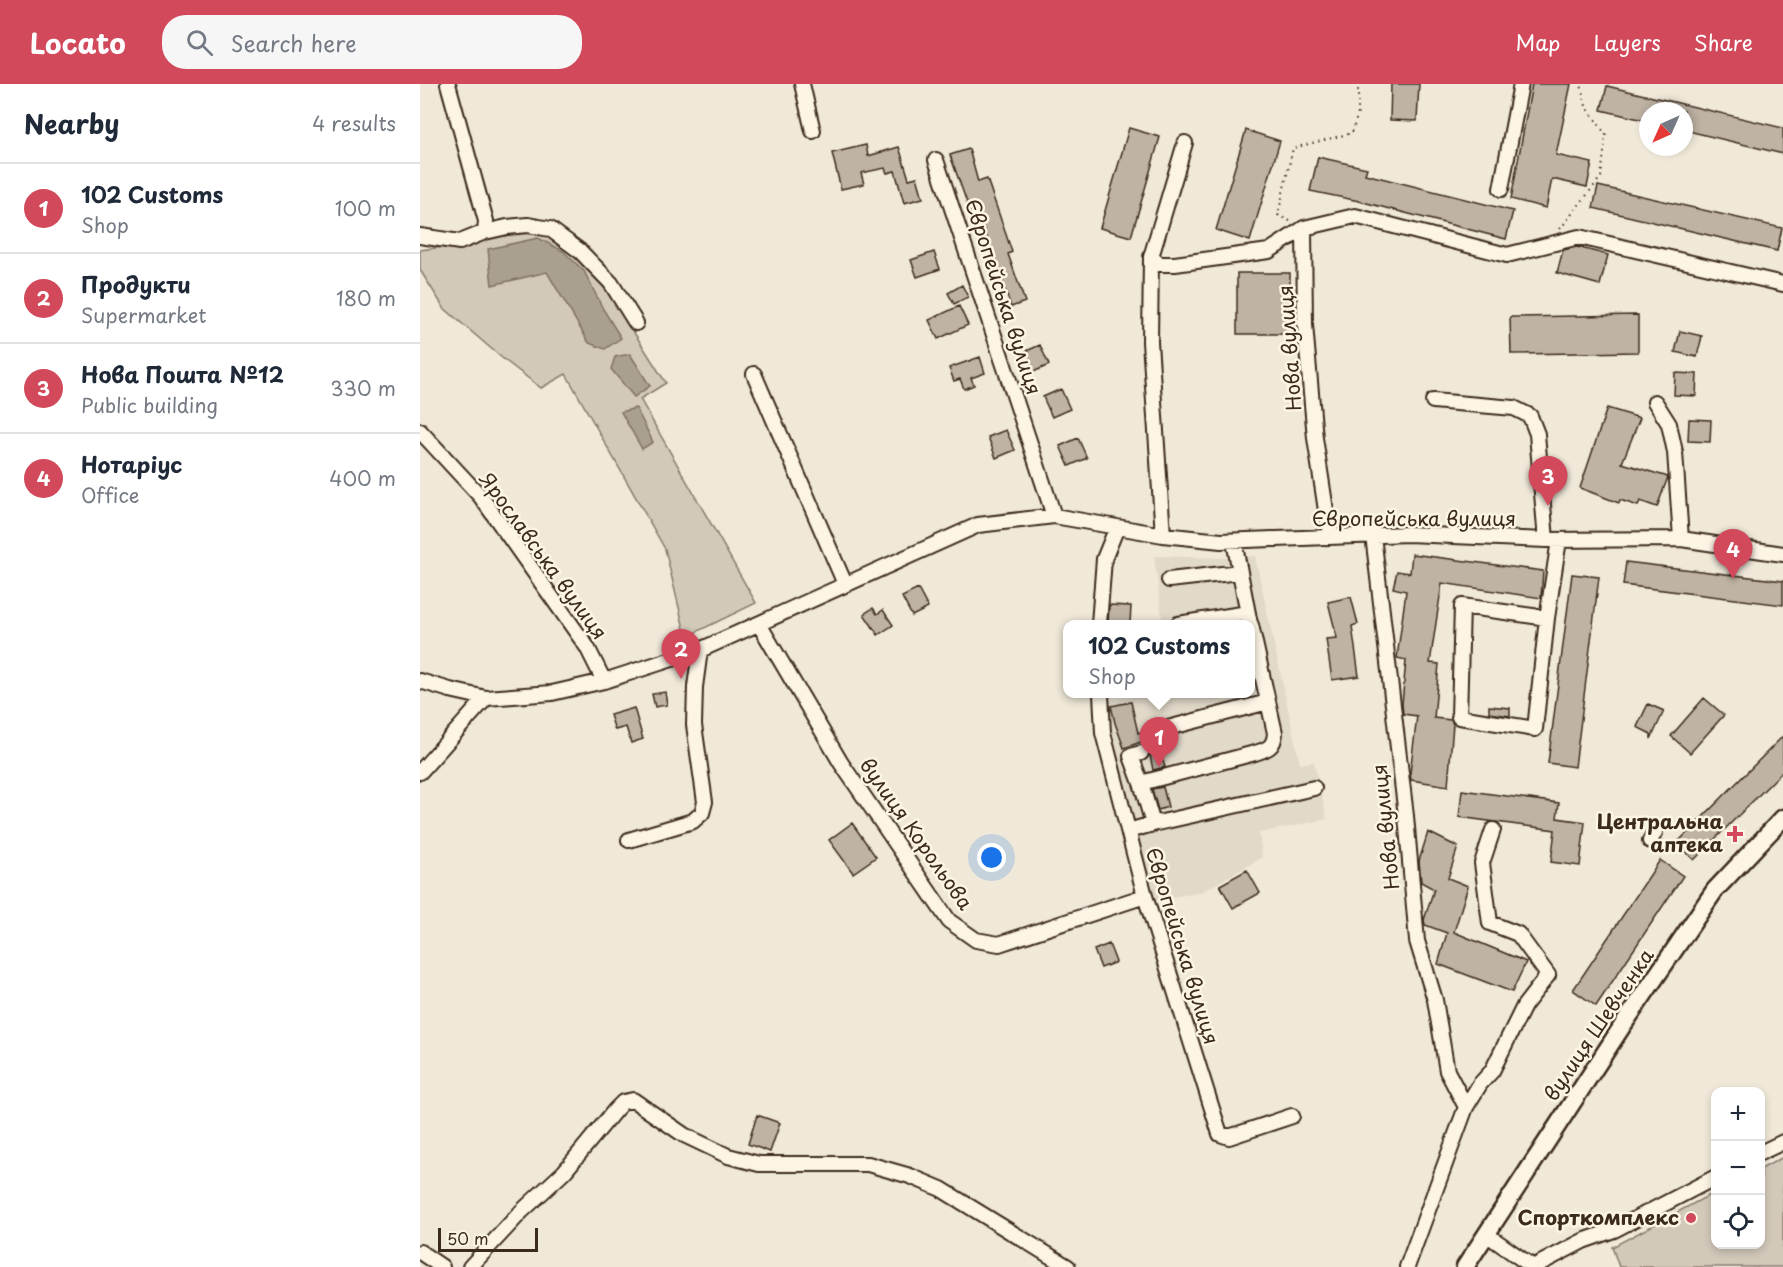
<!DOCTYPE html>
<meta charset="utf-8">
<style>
:root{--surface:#fff;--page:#f6f6f7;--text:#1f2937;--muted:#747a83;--line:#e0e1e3;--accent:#d1495b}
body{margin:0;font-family:"Playpen Sans",sans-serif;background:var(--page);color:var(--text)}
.controls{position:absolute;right:18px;bottom:18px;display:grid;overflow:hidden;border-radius:12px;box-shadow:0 3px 9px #0003}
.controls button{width:54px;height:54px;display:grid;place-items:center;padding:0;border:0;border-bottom:2px solid var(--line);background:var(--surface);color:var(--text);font:30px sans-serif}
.compass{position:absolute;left:1219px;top:18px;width:54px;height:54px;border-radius:50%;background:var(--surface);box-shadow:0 3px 9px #0003;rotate:225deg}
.scale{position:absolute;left:18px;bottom:15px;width:100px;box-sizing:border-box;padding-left:6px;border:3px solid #3b2a1e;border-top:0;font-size:16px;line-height:21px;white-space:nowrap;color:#3b2a1e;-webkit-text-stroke:4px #fcf5e5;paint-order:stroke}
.you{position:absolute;left:572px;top:774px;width:21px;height:21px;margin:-15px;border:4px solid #fff;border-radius:50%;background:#1a73e8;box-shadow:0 0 0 9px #1a73e833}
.badge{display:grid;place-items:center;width:39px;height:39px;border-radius:50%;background:var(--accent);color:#fff;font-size:20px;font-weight:700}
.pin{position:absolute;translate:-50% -50px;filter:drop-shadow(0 2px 3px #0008)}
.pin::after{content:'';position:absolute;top:32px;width:21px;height:18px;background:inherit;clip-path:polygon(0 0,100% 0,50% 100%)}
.popup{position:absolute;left:643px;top:536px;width:192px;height:78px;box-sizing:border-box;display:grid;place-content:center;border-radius:12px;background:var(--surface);filter:drop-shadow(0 2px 4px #0005);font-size:20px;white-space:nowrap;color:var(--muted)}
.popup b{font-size:22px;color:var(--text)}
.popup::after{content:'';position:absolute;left:50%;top:100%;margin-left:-12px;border:12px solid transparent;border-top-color:var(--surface)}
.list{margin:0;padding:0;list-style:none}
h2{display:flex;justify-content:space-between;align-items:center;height:78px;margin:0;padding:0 24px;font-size:26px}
h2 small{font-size:20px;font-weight:400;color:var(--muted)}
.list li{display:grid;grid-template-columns:39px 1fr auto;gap:18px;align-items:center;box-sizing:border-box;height:90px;padding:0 24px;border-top:2px solid var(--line)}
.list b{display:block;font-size:22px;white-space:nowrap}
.list p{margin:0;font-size:20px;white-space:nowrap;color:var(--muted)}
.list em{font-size:20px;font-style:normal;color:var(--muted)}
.icon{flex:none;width:33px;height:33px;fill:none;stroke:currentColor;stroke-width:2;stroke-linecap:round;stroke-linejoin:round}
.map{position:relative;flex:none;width:1363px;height:1183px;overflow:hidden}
header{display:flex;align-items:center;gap:36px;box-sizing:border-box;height:84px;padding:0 30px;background:var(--accent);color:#fff}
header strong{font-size:28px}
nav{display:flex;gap:33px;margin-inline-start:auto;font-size:21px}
.search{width:420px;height:54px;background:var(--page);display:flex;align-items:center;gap:15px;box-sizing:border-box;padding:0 21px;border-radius:24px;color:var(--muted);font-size:22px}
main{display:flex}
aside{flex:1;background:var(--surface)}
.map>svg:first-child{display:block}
</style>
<header>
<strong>Locato</strong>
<div class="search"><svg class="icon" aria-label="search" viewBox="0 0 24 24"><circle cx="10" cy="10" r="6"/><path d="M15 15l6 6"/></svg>Search here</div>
<nav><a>Map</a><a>Layers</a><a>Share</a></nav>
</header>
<main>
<aside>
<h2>Nearby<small>4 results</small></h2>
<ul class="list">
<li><span class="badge">1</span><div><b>102 Customs</b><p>Shop</p></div><em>100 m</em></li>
<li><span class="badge">2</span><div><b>Продукти</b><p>Supermarket</p></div><em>180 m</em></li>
<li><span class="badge">3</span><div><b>Нова Пошта №12</b><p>Public building</p></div><em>330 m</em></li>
<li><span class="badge">4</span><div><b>Нотаріус</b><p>Office</p></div><em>400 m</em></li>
</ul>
</aside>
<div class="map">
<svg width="1363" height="1183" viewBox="0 0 1363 1183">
<rect width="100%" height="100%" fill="#f0e9d9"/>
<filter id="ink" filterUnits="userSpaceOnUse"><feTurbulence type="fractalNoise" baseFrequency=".0167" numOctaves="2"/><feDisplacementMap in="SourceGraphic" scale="12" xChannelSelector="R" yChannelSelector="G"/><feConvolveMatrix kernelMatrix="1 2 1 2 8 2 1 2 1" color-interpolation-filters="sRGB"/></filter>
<g filter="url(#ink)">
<path fill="#e1d9c9" d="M 734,472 L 803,474 L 835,472 L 880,680 L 894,678 L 907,735 L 839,749 L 842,774 L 781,808 L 734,816 L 688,645 L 686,618 L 728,610 L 831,610 L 831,540 L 743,540 Z"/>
<path fill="#d2c9ba" stroke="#867a6c" stroke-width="1.5" d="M 106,146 L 129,152 L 169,182 L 201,228 L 246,299 L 220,315 L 336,519 L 266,553 L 245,465 L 146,290 L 121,304 L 82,274 L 24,224 L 0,186 L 0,166 L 40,161 Z
M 1363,1073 L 1363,1183 L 1199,1183 L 1192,1163 L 1295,1108 L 1296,1160 L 1340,1160 L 1341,1085 Z"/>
<path fill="#aaa091" stroke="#7e7163" stroke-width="1.5" d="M 118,154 L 143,167 L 164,187 L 183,225 L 201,254 L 185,265 L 169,259 L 127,188 L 72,201 L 68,165 Z
M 210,270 L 230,302 L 214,313 L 191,285 L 195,273 Z
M 216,324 L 233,358 L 222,365 L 201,328 Z"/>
<path fill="#beb3a4" stroke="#3b2a1e" stroke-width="1.5" d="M 971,0 L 999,0 L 997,37 L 970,36 Z
M 1112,0 L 1151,0 L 1136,71 L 1172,79 L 1167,103 L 1132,95 L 1126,124 L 1091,115 Z
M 1187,2 L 1363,44 L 1363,70 L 1264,46 L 1264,27 L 1228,27 L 1228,37 L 1181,26 Z
M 709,44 L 740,53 L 711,153 L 680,144 Z
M 826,46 L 860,57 L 830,157 L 796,146 Z
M 446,61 L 448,72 L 479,63 L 489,95 L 497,93 L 503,114 L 484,119 L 475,87 L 467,89 L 465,84 L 441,89 L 444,100 L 421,105 L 412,69 Z
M 549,65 L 558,98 L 567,95 L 592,168 L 588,170 L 605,218 L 591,223 L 558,128 L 551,130 L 530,71 Z
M 898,73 L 947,84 L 945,90 L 1093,127 L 1086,155 L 939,117 L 890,107 Z
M 1178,102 L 1362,144 L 1357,167 L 1173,124 Z
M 1157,163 L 1188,171 L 1180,201 L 1137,189 L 1143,166 Z
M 514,168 L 520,185 L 497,193 L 491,176 Z
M 817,189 L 870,189 L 870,250 L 817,250 Z
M 542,201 L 548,213 L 534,220 L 528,209 Z
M 539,222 L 548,241 L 518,255 L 509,236 Z
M 1218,231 L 1218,268 L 1091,270 L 1090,233 Z
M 1260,247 L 1282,252 L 1277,273 L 1255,268 Z
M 620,261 L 629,281 L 611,289 L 602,269 Z
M 560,273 L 565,289 L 551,294 L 554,301 L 544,305 L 540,295 L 534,297 L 529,284 Z
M 1255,289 L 1277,290 L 1276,312 L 1254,311 Z
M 641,305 L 650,325 L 632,333 L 623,313 Z
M 1187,324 L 1220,334 L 1202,379 L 1248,393 L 1237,423 L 1220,417 L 1218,422 L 1200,416 L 1199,419 L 1160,404 Z
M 1269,335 L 1291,336 L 1290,358 L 1268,357 Z
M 586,346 L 595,366 L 576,374 L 568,353 Z
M 658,354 L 667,374 L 649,382 L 640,362 Z
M 992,470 L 1123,487 L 1121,514 L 1022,499 L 1010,579 L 1019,580 L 1014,634 L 1031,636 L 1033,640 L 1028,702 L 991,696 L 990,689 L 997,632 L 983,630 L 982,620 L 986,576 L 977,574 L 986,507 L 973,504 L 977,487 L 990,489 Z
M 1206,478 L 1363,497 L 1363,521 L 1203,501 Z
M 1152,490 L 1179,493 L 1155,683 L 1128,679 Z
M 498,505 L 508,524 L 492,532 L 482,513 Z
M 931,513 L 938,540 L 932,542 L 939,592 L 912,596 L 906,555 L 917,554 L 908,518 Z
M 689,521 L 711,522 L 710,540 L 688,540 Z
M 453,524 L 457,530 L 463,526 L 473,541 L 458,551 L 444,530 Z
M 245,608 L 247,621 L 235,623 L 232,610 Z
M 1284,614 L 1304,631 L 1270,669 L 1251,652 Z
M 711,618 L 718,649 L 731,644 L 745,683 L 733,686 L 729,666 L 724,657 L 704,664 L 695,639 L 691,622 Z
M 1228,620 L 1244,627 L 1231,655 L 1231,650 L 1217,643 Z
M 1069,622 L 1090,624 L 1090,632 L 1069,629 Z
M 214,624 L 223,655 L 211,659 L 206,643 L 195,646 L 190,631 Z
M 1363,652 L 1363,687 L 1274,776 L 1257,759 Z
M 743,703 L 748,723 L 738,726 L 732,705 Z
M 1042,706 L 1139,719 L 1137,734 L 1165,738 L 1160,782 L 1131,778 L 1135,746 L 1039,733 Z
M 432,739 L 456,773 L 433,789 L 409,756 Z
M 1008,748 L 1038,763 L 1028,794 L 1048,802 L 1034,848 L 1106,878 L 1092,908 L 1018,880 L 1027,849 L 1005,841 L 1004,836 L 1014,805 L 1001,798 L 999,777 Z
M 1240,776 L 1263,792 L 1176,922 L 1153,906 Z
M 827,786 L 840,809 L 813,824 L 800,801 Z
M 689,860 L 696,878 L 681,884 L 674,866 Z
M 337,1031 L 360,1039 L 350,1068 L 328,1060 Z"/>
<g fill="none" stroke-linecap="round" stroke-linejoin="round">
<g stroke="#3b2a1e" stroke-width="18">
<path id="minor" d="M 28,0 L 66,137 L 65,148 L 87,143 L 108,141 L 130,145 L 160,167 L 191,199 L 216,239
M 382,0 L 393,47
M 516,76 L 634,432
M 1081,105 L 1101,0
M 884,144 L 885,241 L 895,354 L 907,433 L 912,452
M 0,152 L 40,158 L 65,148
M 731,173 L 739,180 L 755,180 L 849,167 L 884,144 L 935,132 L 1087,171 L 1159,153 L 1363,200
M 334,290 L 425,500
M 1013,317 L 1094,324 L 1110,332 L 1117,350 L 1126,456
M 1235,318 L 1249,340 L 1255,368 L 1261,455
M 0,347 L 61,413 L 167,563 L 184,597
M 743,451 L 730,258 L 731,173 L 765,59
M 953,451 L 986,732 L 997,857 L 1015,916 L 1027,987 L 1046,1023
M 814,457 L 830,540
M 749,496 L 820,488
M 1127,534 L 1115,645 L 1039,633 L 1042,522 L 1127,534 L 1139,456
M 339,540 L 421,679 L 529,837 L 556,856 L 579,860 L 725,812
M 679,540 L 684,475 L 697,443
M 758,540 L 828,529
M 0,597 L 30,606 L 66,614 L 132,609 L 184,597 L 280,566 L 558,441 L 634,432 L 743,451 L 801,457 L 988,450 L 1126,456 L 1261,455 L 1363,470
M 681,610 L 683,649 L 725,812 L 800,1050 L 809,1053 L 872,1032
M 740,646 L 848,618
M 0,688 L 66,614
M 721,699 L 711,672 L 721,669
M 733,740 L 894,704
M 715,745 L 733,740 L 721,699 L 835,669 C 848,665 854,663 855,649 L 831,541
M 209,756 L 273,737 L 282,729 L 285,718 L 274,641 L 275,603 L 280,566
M 1230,757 L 1235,748
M 1340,1069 L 1363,1058
M 1066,1150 L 1113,1183 L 1163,1157 L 1194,1146 L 1296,1093
M 0,1168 L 22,1183
M 50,1183 L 102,1127 L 144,1088 L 196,1025 L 203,1018 L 213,1016 L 264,1051 L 308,1072 L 339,1080 L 448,1080 L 490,1092 L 521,1105 L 648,1183
M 987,1183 L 1046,1023 L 1060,1000 L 1072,987 L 1104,922 L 1128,891 L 1098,850 L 1070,839 L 1062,779 L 1073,746"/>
</g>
<g stroke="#3b2a1e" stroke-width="21">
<path id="major" d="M 1045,1183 L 1201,944 L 1295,806 L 1363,734"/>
</g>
<path stroke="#3b2a1e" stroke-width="2" stroke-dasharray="1.5 4.5" stroke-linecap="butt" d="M 870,137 L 858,131 L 873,64 L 932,49 L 938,29 L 938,0
M 1140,145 L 1181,93 L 1186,51 L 1166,22 L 1161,0"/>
<use href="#minor" stroke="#fcf5e5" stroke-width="14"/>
<use href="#major" stroke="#fcf5e5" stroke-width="16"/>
</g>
</g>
<g fill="#d1495b" stroke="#fcf5e5" stroke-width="2">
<path d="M1312 741h6v6h6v6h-6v6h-6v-6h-6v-6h6z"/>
<circle cx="1271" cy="1134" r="6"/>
</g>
<g text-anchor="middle" stroke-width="5" stroke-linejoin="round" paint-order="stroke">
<g font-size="20" fill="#3b2a1e" stroke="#fcf5e5">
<text transform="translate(583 213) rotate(72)" y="7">Європейська вулиця</text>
<text transform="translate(870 264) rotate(-94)" y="7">Нова вулиця</text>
<text x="994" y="442">Європейська вулиця</text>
<text transform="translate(123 472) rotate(54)" y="7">Ярославська вулиця</text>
<text transform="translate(966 743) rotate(-96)" y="7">Нова вулиця</text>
<text transform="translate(496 750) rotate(55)" y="7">вулиця Корольова</text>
<text transform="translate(762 862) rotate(73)" y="7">Європейська вулиця</text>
<text transform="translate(1179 941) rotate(-56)" y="7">вулиця Шевченка</text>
</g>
<g font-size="20" font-weight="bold" fill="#3b2a1e" stroke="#fcf5e5" text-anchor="end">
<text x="1303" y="745">Центральна<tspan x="1303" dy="23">аптека</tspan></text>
<text x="1259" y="1141">Спорткомплекс</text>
</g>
</g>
</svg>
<div class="controls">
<button>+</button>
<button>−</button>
<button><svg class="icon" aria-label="locate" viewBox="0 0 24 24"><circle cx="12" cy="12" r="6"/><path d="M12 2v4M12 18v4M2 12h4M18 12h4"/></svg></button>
</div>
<svg class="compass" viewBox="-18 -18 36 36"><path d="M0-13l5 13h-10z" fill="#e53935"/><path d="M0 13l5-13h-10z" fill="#747a83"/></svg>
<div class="scale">50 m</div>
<div class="you"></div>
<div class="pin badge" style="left:739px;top:683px">1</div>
<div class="popup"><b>102 Customs</b>Shop</div>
<div class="pin badge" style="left:261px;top:595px">2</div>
<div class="pin badge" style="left:1128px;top:422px">3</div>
<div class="pin badge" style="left:1313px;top:495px">4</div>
</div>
</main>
